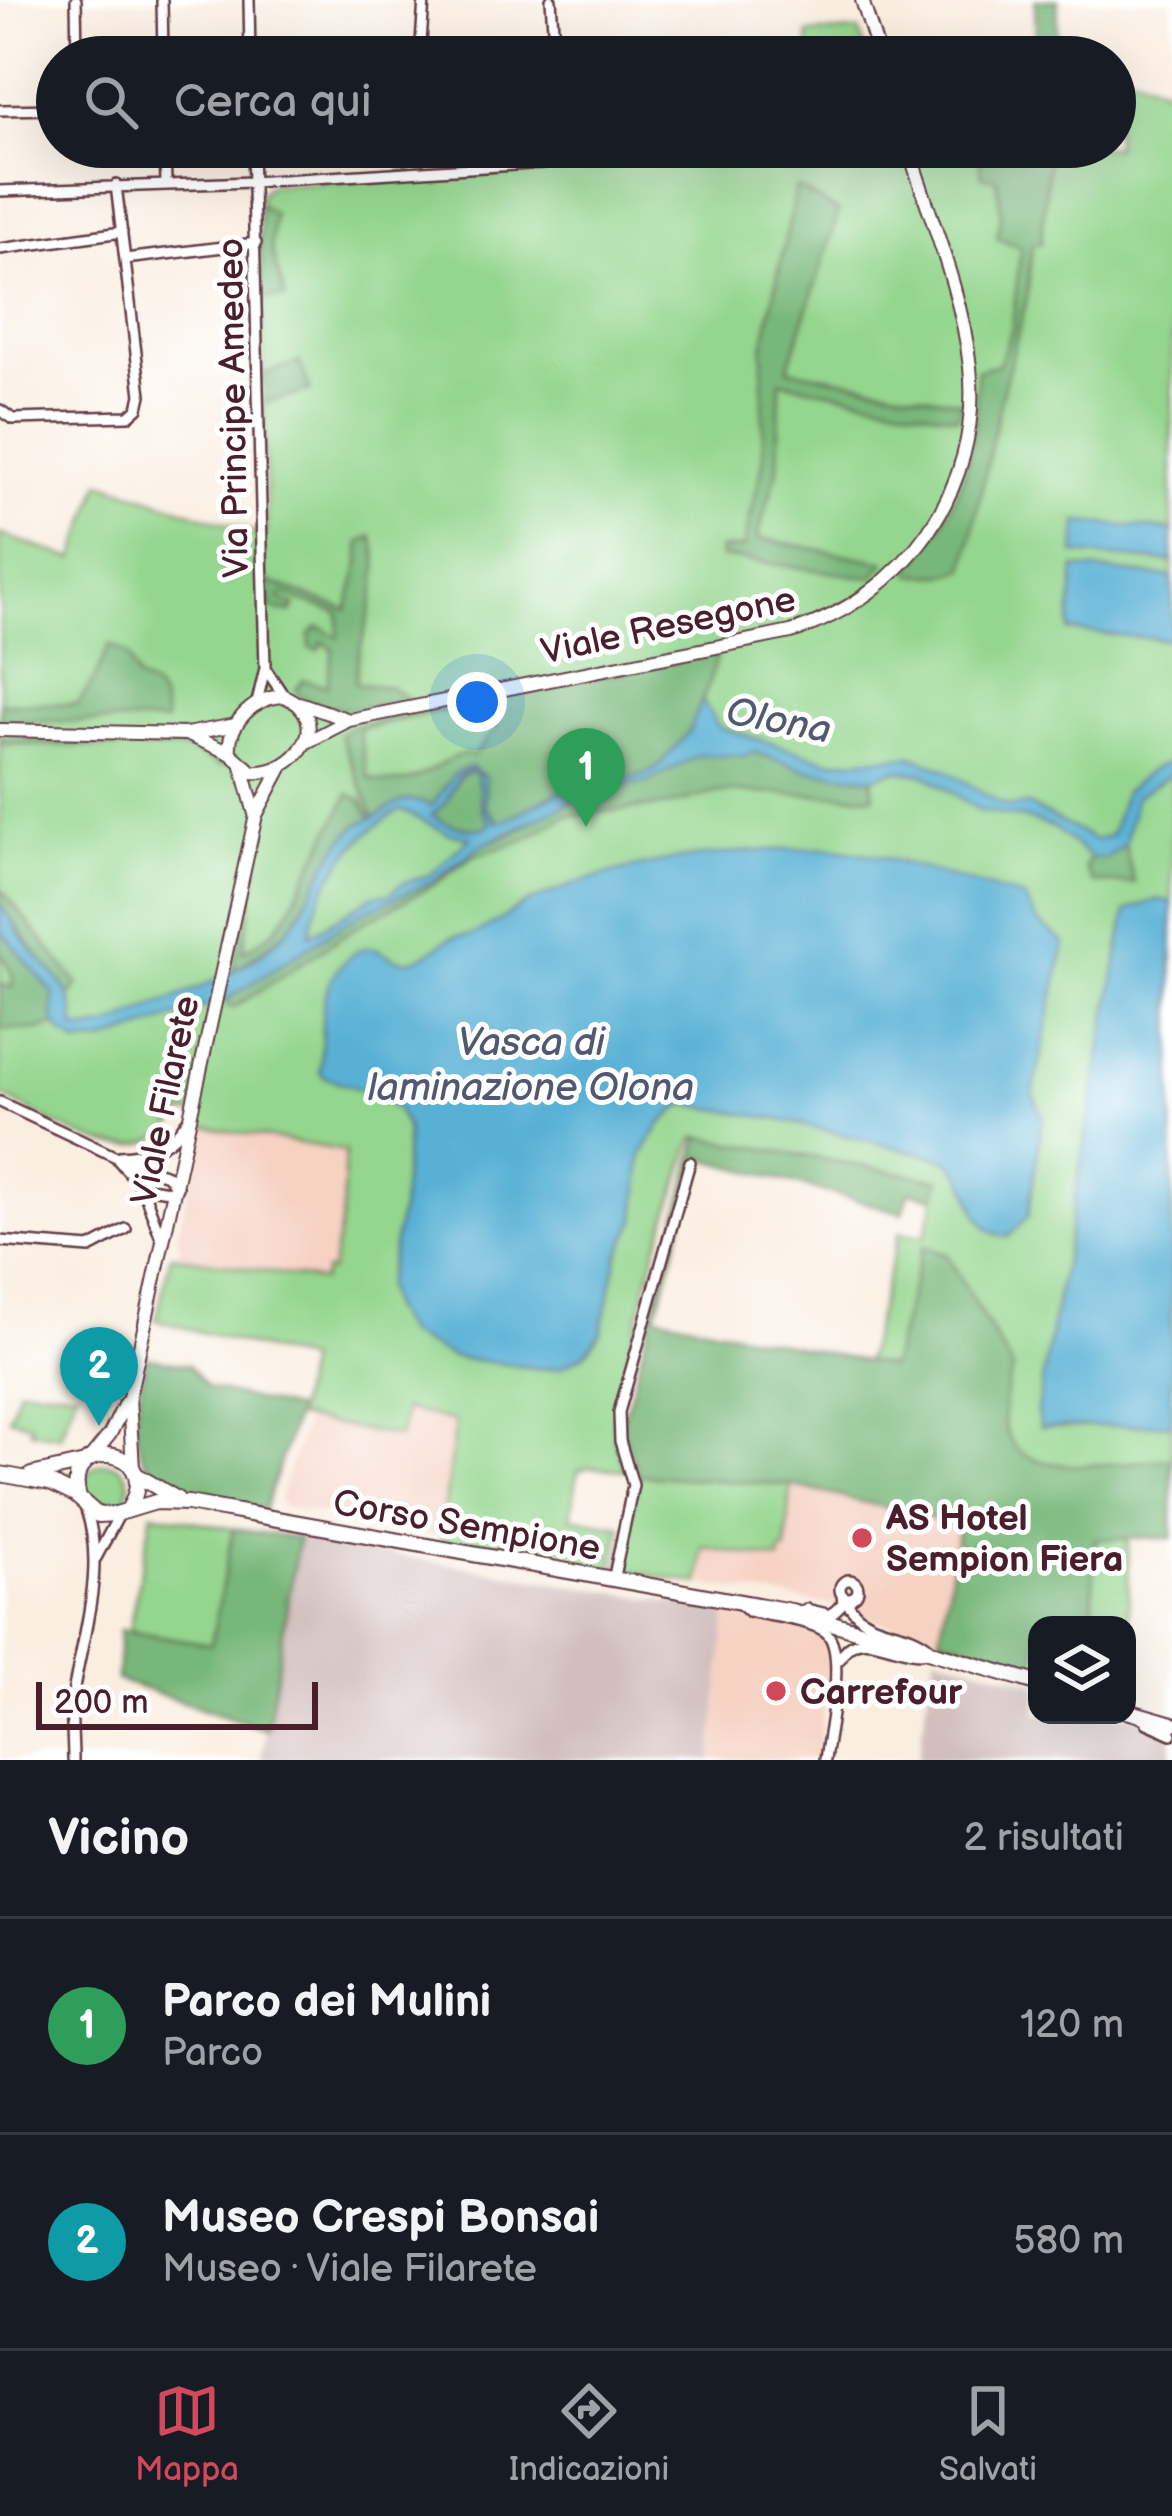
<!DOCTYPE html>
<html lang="it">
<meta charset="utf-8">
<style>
:root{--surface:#171b24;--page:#242831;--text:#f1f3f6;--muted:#9ea1a6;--line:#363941;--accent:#d1495b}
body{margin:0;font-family:"Balsamiq Sans",sans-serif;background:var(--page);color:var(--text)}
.controls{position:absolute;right:36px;bottom:36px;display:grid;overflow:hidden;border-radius:24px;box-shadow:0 12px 48px #0002}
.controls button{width:108px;height:108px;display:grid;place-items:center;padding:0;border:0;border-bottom:3px solid var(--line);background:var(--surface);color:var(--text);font:60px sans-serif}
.scale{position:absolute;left:36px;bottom:30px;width:282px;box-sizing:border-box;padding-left:12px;border:6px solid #4a1f2b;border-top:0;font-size:33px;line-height:42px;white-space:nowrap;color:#4a1f2b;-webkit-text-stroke:9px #fff;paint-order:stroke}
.you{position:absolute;left:477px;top:702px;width:42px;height:42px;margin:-30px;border:9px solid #fff;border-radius:50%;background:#1a73e8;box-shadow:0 0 0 18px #1a73e833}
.badge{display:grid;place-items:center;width:78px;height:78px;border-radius:50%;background:var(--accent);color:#fff;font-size:39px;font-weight:700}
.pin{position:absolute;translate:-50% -99px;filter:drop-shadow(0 3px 6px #0008)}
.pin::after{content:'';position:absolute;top:63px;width:42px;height:36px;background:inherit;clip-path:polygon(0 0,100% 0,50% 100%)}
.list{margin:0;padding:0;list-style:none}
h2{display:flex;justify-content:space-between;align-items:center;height:156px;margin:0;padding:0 48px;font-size:51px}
h2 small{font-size:39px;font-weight:400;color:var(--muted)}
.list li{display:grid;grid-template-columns:78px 1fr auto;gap:36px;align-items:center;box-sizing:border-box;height:216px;padding:0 48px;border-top:3px solid var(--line)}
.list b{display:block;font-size:45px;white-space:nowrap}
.list p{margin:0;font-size:39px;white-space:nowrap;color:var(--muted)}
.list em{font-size:39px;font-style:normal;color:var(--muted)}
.icon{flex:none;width:66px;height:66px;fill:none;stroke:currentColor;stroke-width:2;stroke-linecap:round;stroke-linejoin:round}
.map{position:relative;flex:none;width:1172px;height:1760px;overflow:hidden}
.search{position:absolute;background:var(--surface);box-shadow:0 12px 48px #0002;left:36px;right:36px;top:36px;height:132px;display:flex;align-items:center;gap:30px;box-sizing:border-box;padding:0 42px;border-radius:66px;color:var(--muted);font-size:45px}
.sheet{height:588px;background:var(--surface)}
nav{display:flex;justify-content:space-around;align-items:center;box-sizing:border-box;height:168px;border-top:3px solid var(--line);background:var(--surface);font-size:33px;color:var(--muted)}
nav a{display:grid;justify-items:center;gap:6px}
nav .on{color:var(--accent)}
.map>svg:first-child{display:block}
</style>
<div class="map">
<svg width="1172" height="1760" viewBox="0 0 1172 1760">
<rect width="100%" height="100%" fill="#fff"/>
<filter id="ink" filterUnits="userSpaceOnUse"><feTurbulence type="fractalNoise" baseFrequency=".00833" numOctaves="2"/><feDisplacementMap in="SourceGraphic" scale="24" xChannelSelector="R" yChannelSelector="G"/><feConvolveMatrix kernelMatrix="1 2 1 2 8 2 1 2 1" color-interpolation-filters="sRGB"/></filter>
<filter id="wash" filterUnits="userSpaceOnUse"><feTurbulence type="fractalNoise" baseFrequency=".004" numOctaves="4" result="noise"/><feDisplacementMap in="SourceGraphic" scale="48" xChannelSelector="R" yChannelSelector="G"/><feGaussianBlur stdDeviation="2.7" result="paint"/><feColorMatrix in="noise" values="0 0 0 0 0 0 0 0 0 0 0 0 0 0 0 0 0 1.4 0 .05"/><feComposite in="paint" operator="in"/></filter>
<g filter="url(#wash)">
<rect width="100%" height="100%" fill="#faeee0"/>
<path fill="#f6d2c3" d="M 201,1126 L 346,1151 L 342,1215 L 331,1272 L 322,1281 L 178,1256 L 180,1244 L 177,1237 L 189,1183 L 197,1168 L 194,1165 Z
M 405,1408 L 456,1422 L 441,1535 L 283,1507 L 278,1501 L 306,1419 L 398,1436 Z
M 791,1485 L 960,1526 L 940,1644 L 836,1606 L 699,1584 L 703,1547 L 786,1551 Z
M 727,1612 L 834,1632 L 817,1760 L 713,1760 Z"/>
<path fill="#d1bfbd" d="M 298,1538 L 727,1612 L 712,1760 L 261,1760 Z
M 935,1654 L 1037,1684 L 1037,1715 L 1127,1715 L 1172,1725 L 1172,1760 L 917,1760 Z"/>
<path fill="#94d68e" stroke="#6f7a5c" stroke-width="3" d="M 859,31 L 868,57 L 809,57 L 808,34 Z
M 1115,67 L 1172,92 L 1172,1538 L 1128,1539 L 1129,1618 L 1093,1614 L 1092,1625 L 1037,1625 L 1037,1667 L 942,1639 L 960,1526 L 959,1503 L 834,1481 L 899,1233 L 925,1236 L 937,1189 L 699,1137 L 693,1140 L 654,1257 L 614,1415 L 614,1437 L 625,1470 L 588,1467 L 578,1471 L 571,1517 L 621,1526 L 613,1567 L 599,1571 L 445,1542 L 441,1539 L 455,1422 L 405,1409 L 399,1437 L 295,1417 L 307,1361 L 156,1320 L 171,1255 L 322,1281 L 325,1271 L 331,1271 L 342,1215 L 345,1151 L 201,1126 L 203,1114 L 182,1113 C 138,1185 55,1121 0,1095 L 0,534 L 74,559 L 101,482 L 254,533 L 267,533 L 259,204 L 261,193 L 269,185 L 546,169 L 562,162 L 569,147 L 1115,147 Z
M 19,1388 L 77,1391 L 60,1436 L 30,1431 L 31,1424 L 9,1418 Z
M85 1485a22 22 0 1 1 44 0a22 22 0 1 1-44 0Z
M 639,1475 L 791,1485 L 786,1551 L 781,1551 L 780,1560 L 703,1547 L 699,1584 L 619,1569 Z
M 152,1513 L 233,1529 L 211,1645 L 129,1630 Z"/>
<path fill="#77b779" stroke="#606b52" stroke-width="3" fill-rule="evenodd" d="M 1035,0 L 1058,0 L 1056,57 L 1036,57 Z
M 977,147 L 1050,147 L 1041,243 L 1032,244 L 1027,299 L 1003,389 L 965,569 L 947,575 L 912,575 L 910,569 C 960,510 978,447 977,370 L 999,364 L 1012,329 L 1021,247 L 997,238 L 1001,213 L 997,179 L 982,176 Z
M 796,187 L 839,212 L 788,369 L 962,402 L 958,417 L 780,381 L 778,470 L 757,538 L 885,562 L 873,578 L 721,557 L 720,549 L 743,548 L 763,463 L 763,348 Z
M 259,204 L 274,215 L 271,247 L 285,298 L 261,298 Z
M 300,362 L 310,391 L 264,403 L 262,375 Z
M 372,536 C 390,582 355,637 356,684 L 390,687 L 409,700 C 371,707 333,717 298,695 L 296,689 L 303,680 L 327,686 L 333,649 L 322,642 L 319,650 L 310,648 L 310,634 L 319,627 L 338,637 L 339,613 L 283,594 L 279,599 L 295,606 L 291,612 L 272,609 L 267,581 L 347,610 L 360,563 L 360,543 Z
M 109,645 C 137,656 126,664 139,681 C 163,689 162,701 166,722 L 0,721 L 0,703 L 78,704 L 97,674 Z
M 718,653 C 707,691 687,762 642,775 C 618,782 592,780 568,788 C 544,797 524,812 500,822 L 485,807 L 485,777 L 470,767 L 446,785 L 432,806 L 421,801 L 374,817 L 340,735 L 351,727 L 417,712 ZM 437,711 C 459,714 478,720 498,727 L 473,756 C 447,744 423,798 368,778 L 359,730 Z
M 0,738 L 189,744 L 208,750 L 224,764 L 220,766 L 189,749 L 0,744 Z
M 754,752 L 807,770 L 872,778 L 874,796 L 719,792 L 670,805 L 566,816 L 522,841 L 471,857 L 437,883 L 362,923 L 235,1007 L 227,1006 L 228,999 L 359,914 L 443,875 L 482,845 L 513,834 L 545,814 L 600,790 L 647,782 L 699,755 Z
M 472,771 L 477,774 L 482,810 L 491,824 C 475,835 446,826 432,815 C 449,800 450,777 472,771 Z
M 349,794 L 361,800 L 371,818 L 345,838 L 289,929 L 233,972 L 259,832 L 263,834 L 243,952 L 274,931 L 288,912 Z
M 1125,844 L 1134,883 L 1093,883 L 1085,867 L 1090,859 L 1106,858 Z
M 0,888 L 78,984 L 61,1008 L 58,1024 L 38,1030 L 0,1029 L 0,984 L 12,988 L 13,976 L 0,950 L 0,924 L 37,954 L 0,905 Z
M 699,1137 L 940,1180 L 935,1197 L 909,1192 L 903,1213 L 701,1158 L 656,1315 L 890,1367 L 923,1246 L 947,1255 L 1013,1369 C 968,1494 1095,1463 1172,1459 L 1172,1538 L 1095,1539 L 1092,1625 L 1037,1625 L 1037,1667 L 940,1637 L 959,1525 L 791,1485 L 639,1475 L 621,1429 Z
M 146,1357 L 189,1365 L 207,1388 L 297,1410 L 264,1510 C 208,1498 137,1499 136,1423 C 136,1402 143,1378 146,1357 Z
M 233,1529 L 298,1538 L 267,1730 L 117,1680 L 120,1630 L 211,1644 Z"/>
<path fill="#58b1d5" stroke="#516880" stroke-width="3" fill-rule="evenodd" d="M 1078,522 L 1172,530 L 1172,562 L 1075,554 Z
M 1075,568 L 1172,577 L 1172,640 L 1069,631 Z
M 702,700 L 719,727 L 830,761 L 912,756 L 945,769 L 998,802 L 1011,807 L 1028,805 L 1095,840 L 1111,835 L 1124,792 L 1151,770 L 1172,761 L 1172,774 L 1135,797 C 1133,815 1128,826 1125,844 L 1106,858 L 1092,859 L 1054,828 L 1031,820 L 980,811 L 924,774 L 897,770 L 872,778 L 807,770 L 754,752 L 746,756 L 699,755 L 647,782 L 600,790 L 580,798 L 482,845 L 433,881 L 359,914 L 228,999 L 102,1043 L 77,1044 L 59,1030 L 53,1018 L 53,993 L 0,930 L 0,905 C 10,914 14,926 22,937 C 47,974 74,978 75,1028 C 105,1033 128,1017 154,1006 C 195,990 236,974 271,946 C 311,915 319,858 357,826 C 365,820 374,818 382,813 C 404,799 405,796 432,806 L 455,773 L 470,767 L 485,777 L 485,807 L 497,822 L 506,820 L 563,790 L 643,775 L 656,769 L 689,732 ZM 470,771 L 478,775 L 482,810 L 491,824 C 475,834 446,826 432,815 L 445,804 L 459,776 ZM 401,810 L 450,834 L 470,837 L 430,875 L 401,884 L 390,894 L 375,895 L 310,935 C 317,884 356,834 401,810 Z
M 830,848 L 879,856 L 1024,898 L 1038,922 L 1065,943 L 1033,1094 L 1043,1116 L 1028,1217 L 1008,1237 C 965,1234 978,1173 944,1159 L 777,1119 L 684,1104 L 661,1124 L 642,1155 L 636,1220 L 618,1256 L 601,1332 L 585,1354 L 561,1367 L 542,1369 L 451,1357 L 406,1334 L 390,1308 L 385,1287 L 401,1208 L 407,1129 L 398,1111 L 381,1096 L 324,1077 L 320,1072 C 324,1038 316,993 340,966 C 378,925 381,966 413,960 C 428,957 439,943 453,937 C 457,936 466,936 471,935 C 493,928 513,909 535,900 C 630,858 727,850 830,848 Z
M 1158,899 L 1172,902 L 1172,1424 L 1040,1428 L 1037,1411 L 1126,911 Z"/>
</g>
<g filter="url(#ink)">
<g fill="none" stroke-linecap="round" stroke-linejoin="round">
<g stroke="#643e46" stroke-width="14">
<path id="street" d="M 76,0 L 77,57
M 162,0 L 163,57
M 249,0 L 250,57
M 551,0 L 555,57
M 420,57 L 424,0
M 0,110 L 57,109
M 165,147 L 166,183
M 252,147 L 265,668 L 257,702
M 0,191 L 252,182 L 545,163 L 557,157 L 562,147
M 0,249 L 122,232
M 125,259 L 256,243
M 0,410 L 13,419 L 129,416 L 138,408 L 141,395 L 116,185
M 265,668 L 284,696
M 0,1102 L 114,1156 L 167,1175 L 177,1187 L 169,1191 L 142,1187
M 119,1156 C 148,1155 171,1146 186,1122
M 118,1160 L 142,1187 L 161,1238
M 0,1241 L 90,1248 L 126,1229
M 96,1558 L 120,1513
M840 1589a9 9 0 1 1 18 0a9 9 0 1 1-18 0Z
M 613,1581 L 633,1485 L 620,1441 L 619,1412 L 690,1162
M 852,1597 L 848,1604 C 871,1637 902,1624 930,1648
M 741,1605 L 748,1611 C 771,1617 803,1619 823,1630 C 849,1644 828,1734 825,1760
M 806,1609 L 831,1615 L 843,1603 L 842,1595
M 840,1659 C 857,1624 890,1652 920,1653
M 1147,1723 L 1172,1734
M 73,1760 C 73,1738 70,1715 73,1694 C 83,1634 107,1566 85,1507"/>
</g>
<g stroke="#643e46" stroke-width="16">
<path id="secondary" d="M 862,0 L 880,57
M 299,703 L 349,720
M 0,730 L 186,734 L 236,725
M 186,734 L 230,753 L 252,772 C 296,776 336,719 284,696 C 255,697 227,722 230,753
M 305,743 L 349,720 L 791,632 C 905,596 983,489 970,367 C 962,292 930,218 908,147
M 242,766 L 255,814
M 89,1460 L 110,1434 L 125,1403
M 133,1469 L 129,1397 L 256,815 L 281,768"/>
</g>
<g stroke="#643e46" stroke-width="18">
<path id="primary" d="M 0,1474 L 50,1483 L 75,1495 L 98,1515 L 116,1514 L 156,1502 L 188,1503 L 791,1611 L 1037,1683
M 135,1474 L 177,1499
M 31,1475 L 85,1463
M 79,1498 C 60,1434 166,1445 129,1508
M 1127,1711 L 1172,1724"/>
</g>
<use href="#street" stroke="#fff" stroke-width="9"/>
<use href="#secondary" stroke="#fff" stroke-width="12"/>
<use href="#primary" stroke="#fff" stroke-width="14"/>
</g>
</g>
<g fill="#d1495b" stroke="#fff" stroke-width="4.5">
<circle cx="862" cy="1538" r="12"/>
<circle cx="776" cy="1691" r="12"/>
</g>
<g text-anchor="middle" stroke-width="10" stroke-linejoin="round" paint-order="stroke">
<g font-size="36" fill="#4a1f2b" stroke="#fff">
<text transform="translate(232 408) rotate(-91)" y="13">Via Principe Amedeo</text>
<text transform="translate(668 624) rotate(-12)" y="13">Viale Resegone</text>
<text transform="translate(164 1100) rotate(-78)" y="13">Viale Filarete</text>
<text transform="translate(467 1524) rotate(10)" y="13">Corso Sempione</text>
</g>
<g font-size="36" font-weight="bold" fill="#4a1f2b" stroke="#fff" text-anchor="start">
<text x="886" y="1530">AS Hotel<tspan x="886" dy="41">Sempion Fiera</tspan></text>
<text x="800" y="1704">Carrefour</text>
</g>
<g font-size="39" font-style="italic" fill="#50596f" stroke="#fff">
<text transform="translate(779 719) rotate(11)" y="14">Olona</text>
<text x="531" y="1055">Vasca di<tspan x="531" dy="45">laminazione Olona</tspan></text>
</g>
</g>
</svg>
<div class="controls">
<button><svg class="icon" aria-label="layers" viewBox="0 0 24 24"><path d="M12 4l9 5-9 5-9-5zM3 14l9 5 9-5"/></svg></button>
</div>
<div class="scale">200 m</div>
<div class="you"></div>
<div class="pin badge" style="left:586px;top:827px;background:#2e9e5b">1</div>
<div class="pin badge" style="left:99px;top:1426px;background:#0f9aa8">2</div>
<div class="search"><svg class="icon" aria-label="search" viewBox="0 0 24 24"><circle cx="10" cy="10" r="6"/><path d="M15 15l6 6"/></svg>Cerca qui</div>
</div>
<section class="sheet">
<h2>Vicino<small>2 risultati</small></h2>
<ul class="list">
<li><span class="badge" style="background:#2e9e5b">1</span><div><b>Parco dei Mulini</b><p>Parco</p></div><em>120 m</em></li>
<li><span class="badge" style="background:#0f9aa8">2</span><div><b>Museo Crespi Bonsai</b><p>Museo · Viale Filarete</p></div><em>580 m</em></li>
</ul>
</section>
<nav>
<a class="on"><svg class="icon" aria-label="map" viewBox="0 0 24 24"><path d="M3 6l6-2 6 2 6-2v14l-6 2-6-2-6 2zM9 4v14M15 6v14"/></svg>Mappa</a>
<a><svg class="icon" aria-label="directions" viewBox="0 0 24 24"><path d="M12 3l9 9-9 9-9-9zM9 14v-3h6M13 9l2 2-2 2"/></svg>Indicazioni</a>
<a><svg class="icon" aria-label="saved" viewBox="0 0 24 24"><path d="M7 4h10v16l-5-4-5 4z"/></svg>Salvati</a>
</nav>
